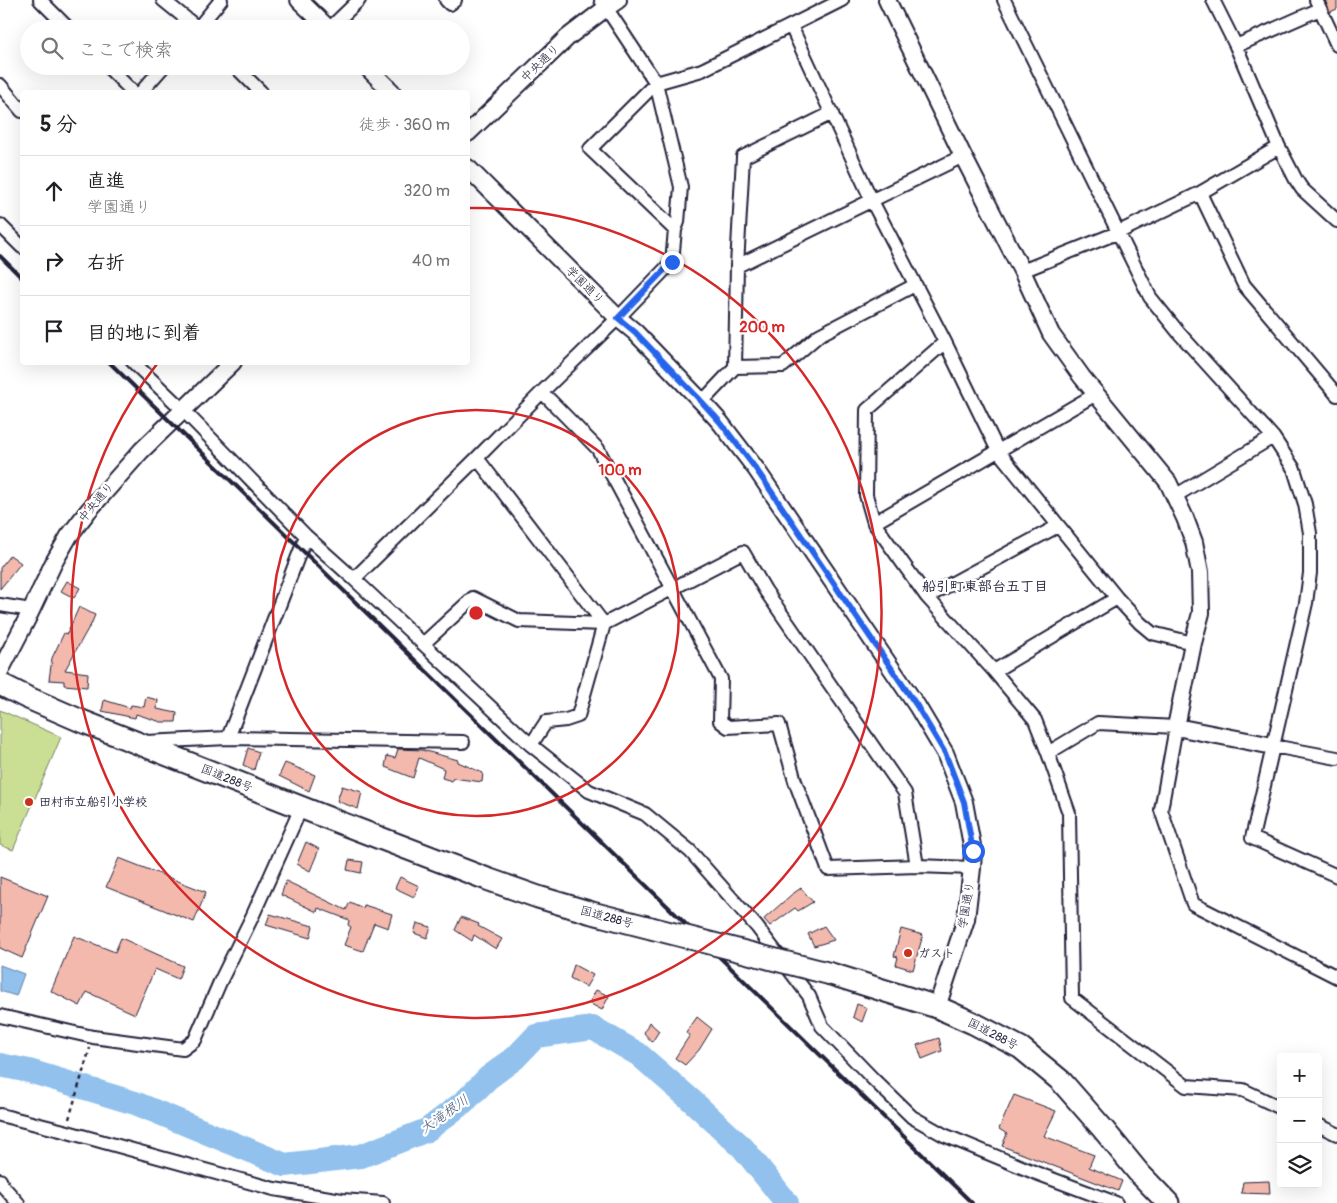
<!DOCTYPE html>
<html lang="ja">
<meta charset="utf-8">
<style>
:root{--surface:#fff;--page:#f2f2f2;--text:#202124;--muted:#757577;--line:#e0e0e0}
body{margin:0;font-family:Pangolin,"Klee One",sans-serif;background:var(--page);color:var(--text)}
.controls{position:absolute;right:15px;bottom:15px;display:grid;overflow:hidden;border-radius:5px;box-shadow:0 5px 20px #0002}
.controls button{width:45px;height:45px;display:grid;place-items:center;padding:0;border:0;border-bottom:1px solid var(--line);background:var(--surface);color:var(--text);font:25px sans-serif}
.stop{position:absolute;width:15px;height:15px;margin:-11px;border:4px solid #2563eb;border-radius:50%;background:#fff}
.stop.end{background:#2563eb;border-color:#fff;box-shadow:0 1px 5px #0008}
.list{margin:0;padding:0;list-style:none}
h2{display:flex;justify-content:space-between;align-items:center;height:65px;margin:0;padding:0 20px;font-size:21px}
h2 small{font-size:16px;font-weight:400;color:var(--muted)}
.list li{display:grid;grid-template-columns:32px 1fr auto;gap:15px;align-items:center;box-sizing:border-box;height:70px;padding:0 20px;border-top:1px solid var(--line)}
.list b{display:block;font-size:19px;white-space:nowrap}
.list p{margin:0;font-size:16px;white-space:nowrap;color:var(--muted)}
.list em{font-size:16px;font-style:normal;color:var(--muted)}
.icon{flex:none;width:28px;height:28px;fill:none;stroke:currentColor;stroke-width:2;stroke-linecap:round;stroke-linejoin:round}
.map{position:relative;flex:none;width:1337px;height:1203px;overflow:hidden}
.search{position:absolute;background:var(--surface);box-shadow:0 5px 20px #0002;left:20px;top:20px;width:450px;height:55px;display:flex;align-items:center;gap:12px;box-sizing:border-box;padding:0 18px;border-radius:28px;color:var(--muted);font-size:19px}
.panel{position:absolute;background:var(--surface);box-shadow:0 5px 20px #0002;left:20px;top:90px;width:450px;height:275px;border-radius:5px}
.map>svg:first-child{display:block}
</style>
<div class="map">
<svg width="1337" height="1203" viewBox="0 0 1337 1203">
<rect width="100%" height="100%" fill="#fff"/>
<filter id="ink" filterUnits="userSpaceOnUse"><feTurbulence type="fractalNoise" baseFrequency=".02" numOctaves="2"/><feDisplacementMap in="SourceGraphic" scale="10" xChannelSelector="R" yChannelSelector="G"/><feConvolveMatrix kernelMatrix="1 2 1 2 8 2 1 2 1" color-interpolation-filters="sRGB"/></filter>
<g filter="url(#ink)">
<path fill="#cbdf94" stroke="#768068" d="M 0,710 L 61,737 L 13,850 L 0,845 Z"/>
<path fill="#91c1ec" stroke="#6581a5" d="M 0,965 L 24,974 L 16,996 L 0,991 Z"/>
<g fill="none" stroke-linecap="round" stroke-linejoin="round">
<path stroke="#91c1ec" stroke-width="24" d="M 0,1065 L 29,1071 L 135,1103 L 285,1165 L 361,1156 L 427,1130 L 465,1101 L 488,1078 L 515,1058 L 536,1036 L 593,1028 L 638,1054 L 691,1100 L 743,1148 L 787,1203"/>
</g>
<path fill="#f3b9ad" stroke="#22223b" d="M 1325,0 L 1337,0 L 1337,9 L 1330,12 Z
M 10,555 L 21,563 L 0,589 L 0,568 Z
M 67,581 L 80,588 L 74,598 L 61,591 Z
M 79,607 L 95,615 L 90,627 L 89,627 L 65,670 L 88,673 L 87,687 L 64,685 L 64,681 L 49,680 L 52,658 L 64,633 L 67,634 Z
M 146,697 L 158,700 L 157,709 L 177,713 L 176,722 L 161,722 L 136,714 L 135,718 L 102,711 L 104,700 L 130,708 L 131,705 L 144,707 Z
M 248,748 L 259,752 L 254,770 L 243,765 Z
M 398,749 L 422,750 L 458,760 L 458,762 L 483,773 L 482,782 L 453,778 L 452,781 L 442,778 L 444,769 L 419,758 L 413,778 L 385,767 L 387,756 L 395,758 Z
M 285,763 L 315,775 L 309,791 L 279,776 Z
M 342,786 L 362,792 L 358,809 L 337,801 Z
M 306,842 L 319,849 L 310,871 L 297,864 Z
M 119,858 L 206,892 L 194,922 L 106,887 Z
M 349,860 L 363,862 L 361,873 L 347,870 Z
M 0,877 L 48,896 L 22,958 L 0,948 Z
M 400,877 L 419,886 L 414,897 L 395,888 Z
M 286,881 L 346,910 L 350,902 L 363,908 L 364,905 L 392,914 L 388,928 L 374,923 L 363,951 L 344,945 L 351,927 L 348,925 L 349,920 L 318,908 L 317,912 L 281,895 Z
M 801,888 L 813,902 L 798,911 L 795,908 L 770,926 L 764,919 L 791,895 Z
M 270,914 L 313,926 L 310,938 L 266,925 Z
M 461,917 L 479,924 L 478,926 L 502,939 L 496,949 L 474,935 L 472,941 L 455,930 Z
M 417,923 L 431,927 L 427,938 L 414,933 Z
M 824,926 L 834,940 L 814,946 L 808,934 Z
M 901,929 L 923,935 L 913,970 L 896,965 L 898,957 L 894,956 Z
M 74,936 L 115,952 L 121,938 L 183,966 L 178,979 L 155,969 L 135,1014 L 87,992 L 80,1006 L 51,991 Z
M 574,965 L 593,975 L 586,987 L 570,978 Z
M 596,990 L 609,996 L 602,1010 L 589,1003 Z
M 857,1004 L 867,1008 L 862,1022 L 853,1017 Z
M 697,1017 L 712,1029 L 699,1050 L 685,1065 L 675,1058 L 690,1035 L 686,1033 Z
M 649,1022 L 659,1031 L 652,1042 L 644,1033 Z
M 939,1038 L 942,1051 L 922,1059 L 917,1045 Z
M 1014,1095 L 1056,1111 L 1044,1136 L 1094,1155 L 1089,1167 L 1122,1181 L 1118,1191 L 1002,1146 L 1007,1134 L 999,1129 Z
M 1269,1181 L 1270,1194 L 1241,1193 L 1243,1182 Z"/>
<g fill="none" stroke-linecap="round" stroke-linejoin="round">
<g stroke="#22223b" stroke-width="16">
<path id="minor" d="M 40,0 L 69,29
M 163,0 L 199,29
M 446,0 L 450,4 L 455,0
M 1004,0 L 1150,297 L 1179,333 L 1273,437 L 1294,469 L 1305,504 L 1310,533 L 1310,573 L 1306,603 L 1252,838 L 1337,876
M 1213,0 L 1236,46 L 1279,147 L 1296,180 L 1302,189 L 1337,221
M 1316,0 L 1337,45
M 791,26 L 872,201 L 945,342 L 998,451 L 1117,598 L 1140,623 L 1152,633 L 1193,643
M 197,29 L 221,0
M 329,29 L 359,0
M 1236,46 L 1320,9
M 107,66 L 133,92
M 235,66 L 261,92
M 0,85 L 22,111
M 141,92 L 164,66
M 832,113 L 743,157 L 737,266 L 735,367 L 783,366 L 819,335 L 915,285
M 1200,193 L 1244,285 L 1337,395
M 0,225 L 22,247
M 675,230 L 590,149 L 656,83 L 702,70 L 842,0
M 737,266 L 963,156
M 1022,271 L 1117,233 L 1200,193 L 1279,147
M 945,342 L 867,410 L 866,495 L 874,523 L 927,597 L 994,671 L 1035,720 L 1048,753 L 1069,813 L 1072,998 L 1186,1086 L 1243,1090 L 1281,1108
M 133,362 L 183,410 L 306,536 L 354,579 L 531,745 L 589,791 L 645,814 L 690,851 L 757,927 L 809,996 L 822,1026 L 873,1079 L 912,1117 L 944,1135 L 1036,1173 L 1116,1203
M 542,392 L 598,449 L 721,679 L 720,721 L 728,727 L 779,724 L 795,781 L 828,869 L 917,866 L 972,868
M 702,402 L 735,367
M 477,458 L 604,624
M 1175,496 L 1273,437
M 874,523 L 1096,394
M 354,579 L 477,458 L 542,392 L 618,318 L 672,262 L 675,230 L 678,222 L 681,187 L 656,83 L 601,0
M 927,597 L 1058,526
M 0,605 L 31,610
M 423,644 L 473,598 L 519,621 L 604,624 L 743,552 L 765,590 L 905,793 L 917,866
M 994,671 L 1117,598
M 228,738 L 306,536
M 146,742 L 228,738 L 463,742
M 531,745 L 546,722 L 566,720 L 578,716 L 604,624
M 1273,746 L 1337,758
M 1048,753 L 1098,723 L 1176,727 L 1161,810 L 1193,904 L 1337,977
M 0,1016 L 93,1037 L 183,1049 L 195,1040 L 220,982 L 252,917 L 301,808
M 0,1115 L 64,1131 L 274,1189 L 342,1200 L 383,1203
M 1318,1125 L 1337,1134
M 0,1180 L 2,1185 L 18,1203"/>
</g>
<g stroke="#22223b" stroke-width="20">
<path id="tertiary" d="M 299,0 L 329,29
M 887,0 L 963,156 L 1022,271 L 1051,334 L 1082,377 L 1168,482 L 1185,518 L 1194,542 L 1200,572 L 1201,613 L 1193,643 L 1176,727 L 1273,746
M 366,66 L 392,92
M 468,133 L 568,37 L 606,8 L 618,0
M 468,168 L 618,318 L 635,332 L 702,402 L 720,422 L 756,469 L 917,706 L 945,753 L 964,802 L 973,851 L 972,868 L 966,919 L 937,1007
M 0,671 L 27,619 L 54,562 L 69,536 L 88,511 L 141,451 L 233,362"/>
</g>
<g stroke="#22223b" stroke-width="25">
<path id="trunk" d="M 0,684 L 26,697 L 79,720 L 346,825 L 487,879 L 538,897 L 592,913 L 651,928
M 831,974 L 937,1007 L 973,1023 L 1021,1048 L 1061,1081 L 1103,1129 L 1139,1173 L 1168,1203"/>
</g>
<path stroke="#22223b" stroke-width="2.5" stroke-dasharray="4 4" stroke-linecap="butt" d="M 69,1119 L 90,1048"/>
<use href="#minor" stroke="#fff" stroke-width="12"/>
<use href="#tertiary" stroke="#fff" stroke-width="16"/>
<use href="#trunk" stroke="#fff" stroke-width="21"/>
<path stroke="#22223b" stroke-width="4" d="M 0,256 L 22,278
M 109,362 L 972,1203"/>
<g stroke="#22223b" stroke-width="25" stroke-linecap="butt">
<path id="trunk-bridge" d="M 651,928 L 831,974"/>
</g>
<use href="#trunk-bridge" stroke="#fff" stroke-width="21"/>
</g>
</g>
<g fill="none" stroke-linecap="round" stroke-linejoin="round" filter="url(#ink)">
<path stroke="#2563eb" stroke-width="6" d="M 672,262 L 618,318 L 635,332 L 702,402 L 720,422 L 756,469 L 917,706 L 945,753 L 964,802 L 973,851"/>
</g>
<g fill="none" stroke="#d62828" stroke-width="2.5">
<circle cx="476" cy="613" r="203"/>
<path d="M469 208A405 405 0 1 1 157 364"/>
</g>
<g fill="#c8321e" stroke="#fff" stroke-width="2">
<circle cx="29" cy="802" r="5"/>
<circle cx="908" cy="953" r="5"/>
</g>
<g text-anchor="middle" stroke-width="4.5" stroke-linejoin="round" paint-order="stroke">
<g font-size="12" fill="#22223b" stroke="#fff">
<text transform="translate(540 63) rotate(-44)" y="4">中央通り</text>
<text transform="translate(585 285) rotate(45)" y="4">学園通り</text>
<text transform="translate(96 502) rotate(-50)" y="4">中央通り</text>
<text transform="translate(227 778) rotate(22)" y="4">国道288号</text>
<text transform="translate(966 905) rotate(-80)" y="4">学園通り</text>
<text transform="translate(607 917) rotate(15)" y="4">国道288号</text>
<text transform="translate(993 1034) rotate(27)" y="4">国道288号</text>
</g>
<g font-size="12" font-weight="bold" fill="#22223b" stroke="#fff" text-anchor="start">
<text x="39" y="806">田村市立船引小学校</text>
<text x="918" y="957">ガスト</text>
</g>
<g font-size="14" font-weight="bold" fill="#22223b" stroke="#fff">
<text x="985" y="591">船引町東部台五丁目</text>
</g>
<g font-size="14" font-style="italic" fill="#495a79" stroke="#fff">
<text transform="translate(444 1114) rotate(-35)" y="5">大滝根川</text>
</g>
</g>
<circle cx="476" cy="613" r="8" fill="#d62828" stroke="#fff" stroke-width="2.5"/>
<g font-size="15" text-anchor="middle" font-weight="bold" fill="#d62828" stroke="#fff" stroke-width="4.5" stroke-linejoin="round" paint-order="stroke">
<text x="762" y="332">200 m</text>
<text x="620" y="475">100 m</text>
</g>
</svg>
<div class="controls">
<button>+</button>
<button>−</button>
<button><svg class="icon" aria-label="layers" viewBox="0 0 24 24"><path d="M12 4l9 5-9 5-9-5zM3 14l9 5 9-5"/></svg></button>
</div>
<div class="stop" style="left:973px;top:851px"></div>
<div class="stop end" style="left:672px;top:262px"></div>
<div class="search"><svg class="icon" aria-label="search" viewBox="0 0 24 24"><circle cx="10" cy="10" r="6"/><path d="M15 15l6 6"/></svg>ここで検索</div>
<section class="panel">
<h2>5 分<small>徒歩 · 360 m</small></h2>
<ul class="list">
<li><svg class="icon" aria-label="ahead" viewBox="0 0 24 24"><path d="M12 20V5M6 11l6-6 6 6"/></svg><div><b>直進</b><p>学園通り</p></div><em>320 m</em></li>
<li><svg class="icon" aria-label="right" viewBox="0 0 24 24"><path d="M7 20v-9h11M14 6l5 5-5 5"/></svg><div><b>右折</b></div><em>40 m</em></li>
<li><svg class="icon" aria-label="arrive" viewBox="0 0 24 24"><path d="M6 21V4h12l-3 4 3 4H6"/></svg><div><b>目的地に到着</b></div></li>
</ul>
</section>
</div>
